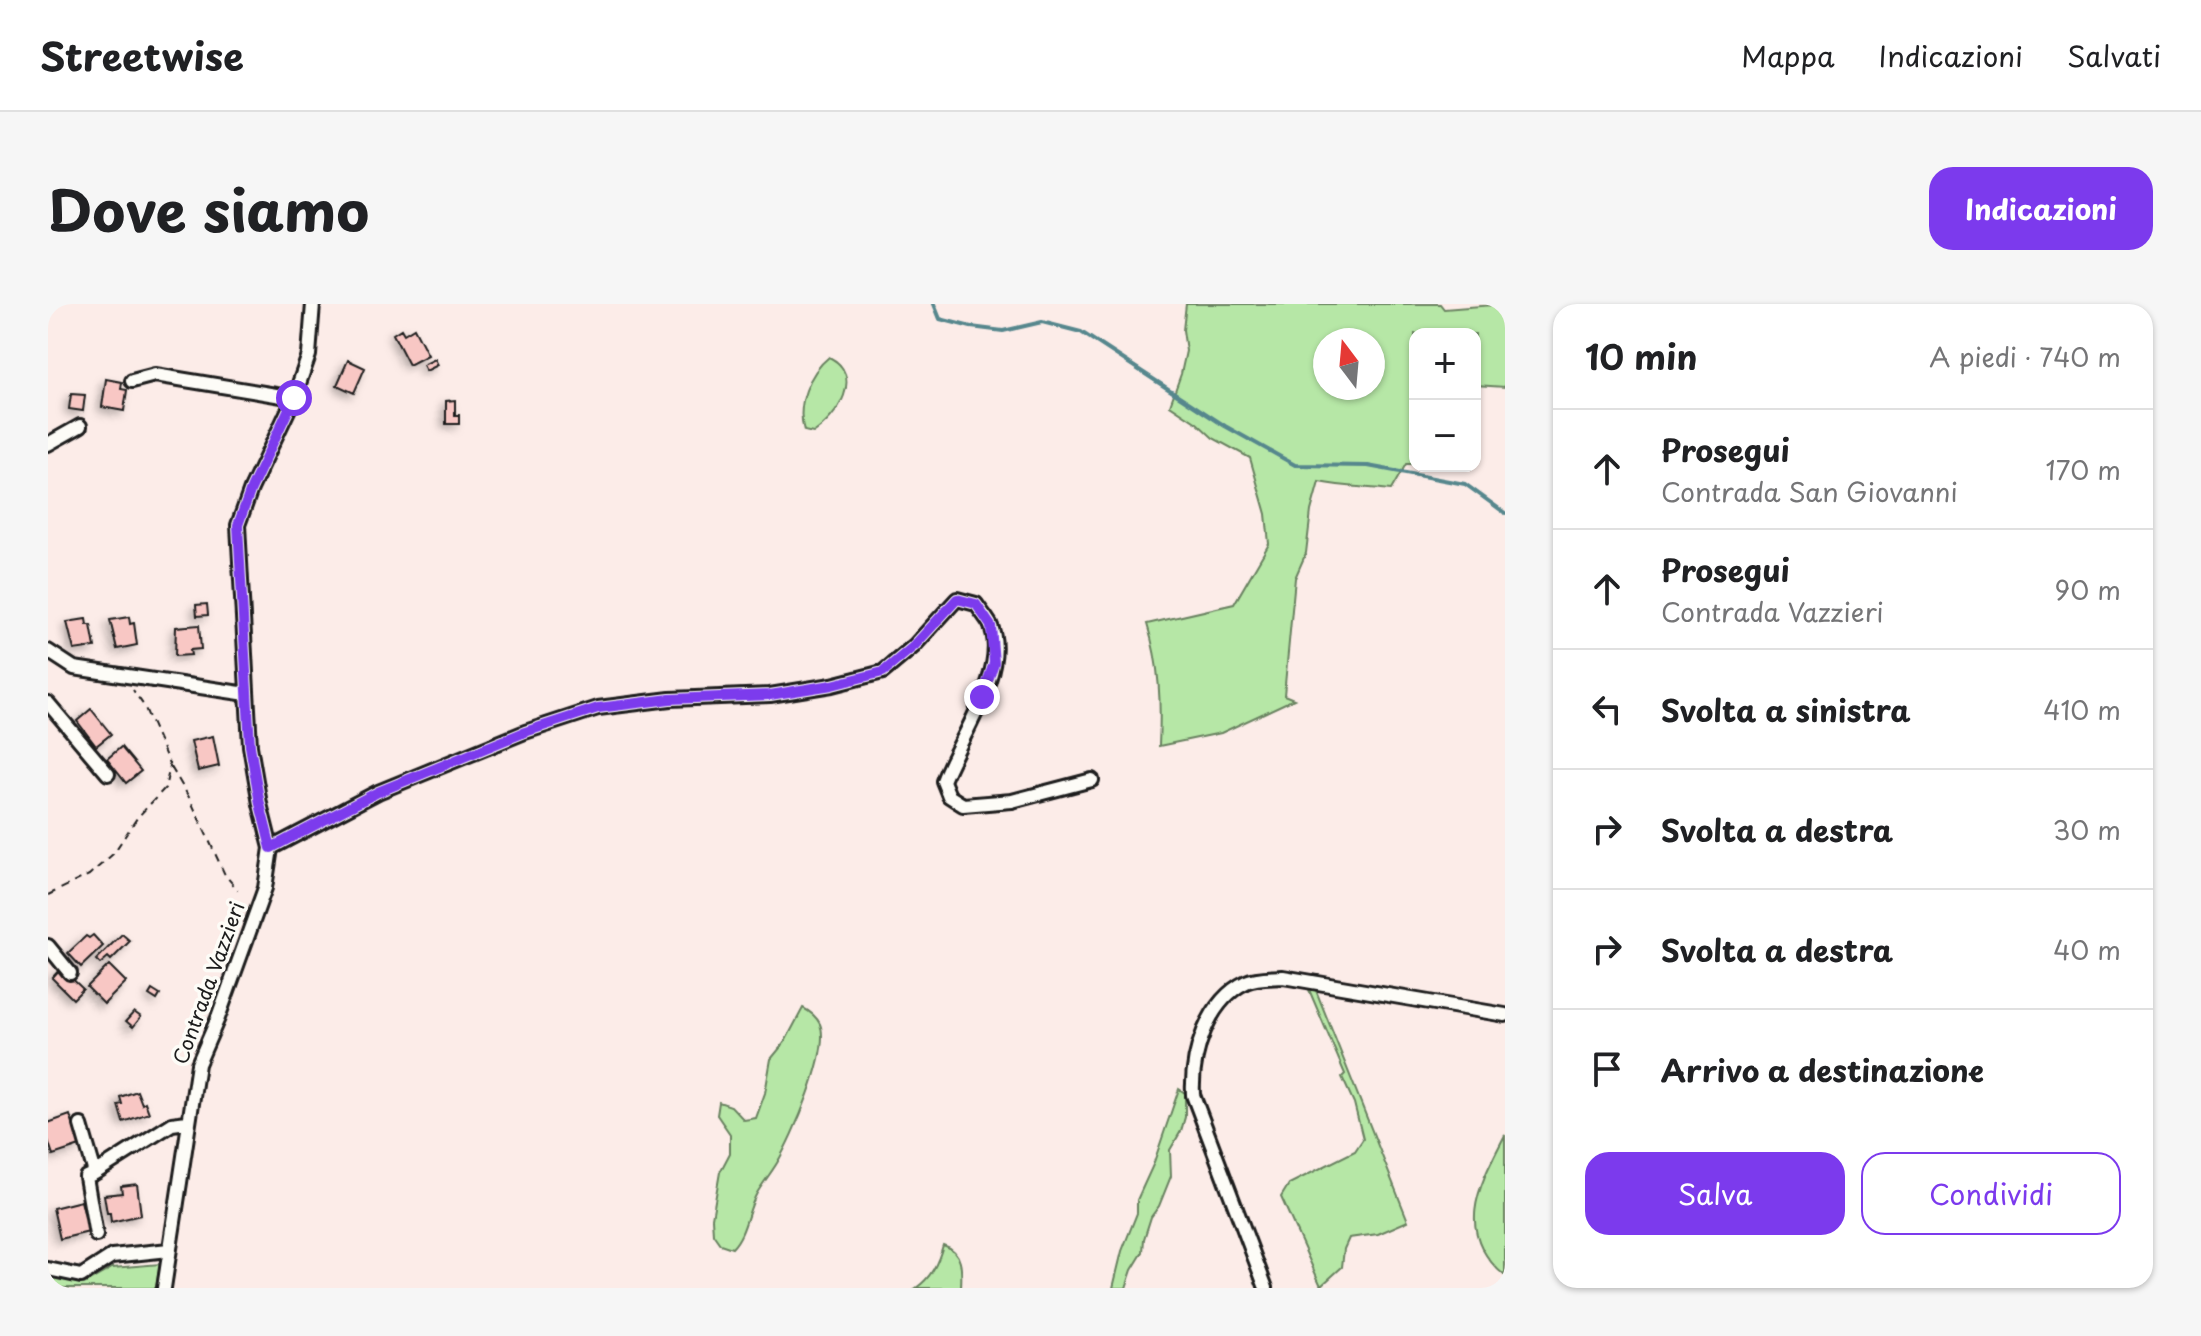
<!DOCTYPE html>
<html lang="it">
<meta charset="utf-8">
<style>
:root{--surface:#fff;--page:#f6f6f6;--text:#202124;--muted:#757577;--line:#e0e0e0;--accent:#7c3aed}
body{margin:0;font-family:"Playpen Sans",sans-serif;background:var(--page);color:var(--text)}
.controls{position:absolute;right:24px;top:24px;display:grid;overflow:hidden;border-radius:16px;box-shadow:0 2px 6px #0004}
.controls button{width:72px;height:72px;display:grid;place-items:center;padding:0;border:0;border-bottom:2px solid var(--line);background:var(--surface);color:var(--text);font:40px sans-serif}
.compass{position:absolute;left:1265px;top:24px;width:72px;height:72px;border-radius:50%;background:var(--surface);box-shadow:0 2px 6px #0004;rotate:344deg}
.stop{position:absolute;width:24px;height:24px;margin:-18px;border:6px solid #7c3aed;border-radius:50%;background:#fff}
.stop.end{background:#7c3aed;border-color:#fff;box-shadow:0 2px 8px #0008}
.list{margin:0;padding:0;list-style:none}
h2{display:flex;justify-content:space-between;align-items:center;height:104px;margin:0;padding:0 32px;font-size:34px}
h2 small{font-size:26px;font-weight:400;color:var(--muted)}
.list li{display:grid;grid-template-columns:52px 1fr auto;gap:24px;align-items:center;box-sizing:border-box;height:120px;padding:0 32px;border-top:2px solid var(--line)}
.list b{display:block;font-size:30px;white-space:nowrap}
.list p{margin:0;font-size:26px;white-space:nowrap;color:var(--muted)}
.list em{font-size:26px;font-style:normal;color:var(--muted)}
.actions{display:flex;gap:16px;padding:24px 32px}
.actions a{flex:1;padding:18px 0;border:2px solid var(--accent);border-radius:24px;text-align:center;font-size:28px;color:var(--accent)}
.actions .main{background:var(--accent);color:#fff}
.icon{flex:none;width:44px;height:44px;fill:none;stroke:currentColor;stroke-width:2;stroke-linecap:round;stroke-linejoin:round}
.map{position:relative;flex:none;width:1457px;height:984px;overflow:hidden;border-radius:24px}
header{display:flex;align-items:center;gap:48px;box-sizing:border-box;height:112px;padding:0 40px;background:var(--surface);border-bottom:2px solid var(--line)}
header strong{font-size:38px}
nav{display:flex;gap:44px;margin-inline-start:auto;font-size:28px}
.intro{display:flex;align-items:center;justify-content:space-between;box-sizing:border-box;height:192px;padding:0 48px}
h1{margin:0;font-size:56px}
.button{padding:20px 36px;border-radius:24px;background:var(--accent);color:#fff;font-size:28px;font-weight:700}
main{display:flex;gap:48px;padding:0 48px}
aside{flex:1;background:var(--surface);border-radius:24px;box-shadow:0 2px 6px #0004}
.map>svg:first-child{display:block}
</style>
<header>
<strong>Streetwise</strong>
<nav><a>Mappa</a><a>Indicazioni</a><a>Salvati</a></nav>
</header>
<div class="intro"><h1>Dove siamo</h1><a class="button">Indicazioni</a></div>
<main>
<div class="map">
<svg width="1457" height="984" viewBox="0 0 1457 984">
<defs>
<filter id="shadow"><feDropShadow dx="-4" dy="4" stdDeviation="4" flood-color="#0004"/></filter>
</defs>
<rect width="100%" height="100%" fill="#fcece8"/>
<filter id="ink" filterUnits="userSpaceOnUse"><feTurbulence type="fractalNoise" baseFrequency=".0125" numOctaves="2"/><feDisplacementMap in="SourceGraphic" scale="16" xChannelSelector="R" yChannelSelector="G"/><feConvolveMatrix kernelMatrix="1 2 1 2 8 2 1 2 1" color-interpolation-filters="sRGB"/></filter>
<g filter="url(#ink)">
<path fill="#b6e7a6" stroke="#698261" stroke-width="2" fill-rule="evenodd" d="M 1138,0 L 1392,0 L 1396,5 L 1457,0 L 1457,83 L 1427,81 L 1427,30 L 1367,30 L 1367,157 L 1365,160 L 1358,160 L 1343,186 C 1319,183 1295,183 1271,178 L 1263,207 L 1258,249 L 1247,274 L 1236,391 L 1246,395 L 1173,429 L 1111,442 C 1113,400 1112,361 1099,320 L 1186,300 L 1221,240 L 1218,210 L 1202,154 L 1165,134 L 1149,119 L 1122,101 L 1133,70 L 1138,47 L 1135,26 ZM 1277,36 L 1325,36 L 1325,84 L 1277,84 Z
M 781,53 C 817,71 790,113 765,129 L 756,127 C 748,101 761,69 781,53 Z
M 1259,681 L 1267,684 L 1360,917 L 1330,930 L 1301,934 L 1296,945 L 1294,963 L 1273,982 L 1233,893 L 1241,880 L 1307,847 L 1315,835 L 1306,799 L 1294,773 L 1297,770 Z
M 755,704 C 763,708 768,712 772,720 C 783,746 744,834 729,859 C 723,869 715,879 709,889 C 699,907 698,930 684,944 L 672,940 L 665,930 L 664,914 L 672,868 L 682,849 L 682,830 L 669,811 L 671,798 L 683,802 L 696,816 L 708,814 L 717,789 L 723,755 L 737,738 Z
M 1131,785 L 1137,789 L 1137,813 L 1133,827 L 1122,846 L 1123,872 L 1111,902 L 1103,913 L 1096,935 L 1095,948 L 1084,966 L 1078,984 L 1065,984 L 1074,947 L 1089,909 L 1089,896 L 1105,861 Z
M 1457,831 L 1457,972 C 1404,927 1432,880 1457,831 Z
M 895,941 C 915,947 914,966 913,984 L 868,984 C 883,974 890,959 895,941 Z
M 112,960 L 108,984 L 0,984 L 0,971 L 36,980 L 64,964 Z"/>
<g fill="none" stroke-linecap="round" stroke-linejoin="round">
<path stroke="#56878d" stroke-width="4" d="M 886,0 L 892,15 L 923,23 L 955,27 L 994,18 L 1033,28 L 1177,122 L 1247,161 L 1320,162 L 1417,180 L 1457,209"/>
</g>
<path fill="#f8c7c4" stroke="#1c1c1c" stroke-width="2" filter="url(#shadow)" d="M 366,24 L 380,51 L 361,61 L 345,30 L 353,25 L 356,30 Z
M 387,55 L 390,61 L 378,67 L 375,61 Z
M 300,56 L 317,64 L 306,89 L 289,81 Z
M 58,75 L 74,78 L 73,85 L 79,86 L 76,107 L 54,103 Z
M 23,90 L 37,91 L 35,107 L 21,105 Z
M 407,96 L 407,111 L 411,111 L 411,120 L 398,120 L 398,97 Z
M 159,300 L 160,311 L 149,312 L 148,301 Z
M 81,313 L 82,320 L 86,319 L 89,341 L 69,345 L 62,316 Z
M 38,315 L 39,321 L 43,321 L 47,343 L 26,346 L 19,318 Z
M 151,321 L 153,345 L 142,346 L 143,351 L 127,352 L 128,323 Z
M 43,405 L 63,430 L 48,442 L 29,417 Z
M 165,432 L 171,462 L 150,467 L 143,437 Z
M 73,443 L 93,467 L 78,479 L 59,455 Z
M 74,630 L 82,637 L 63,656 L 60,653 L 52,660 L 48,656 Z
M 45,631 L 55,642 L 33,663 L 20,649 L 38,632 L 41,634 Z
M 61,661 L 78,678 L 56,700 L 39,683 Z
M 13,664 L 35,685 L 25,695 L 4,674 Z
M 104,686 L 112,691 L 109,696 L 101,691 Z
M 86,708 L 93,713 L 85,723 L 78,717 Z
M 89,787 L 94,800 L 97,798 L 101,809 L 75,818 L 70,801 L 74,800 L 72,793 Z
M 22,811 L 32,842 L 5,851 L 0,836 L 0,819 Z
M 89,880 L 93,911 L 63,918 L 62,909 L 59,909 L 56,891 L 74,889 L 73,882 Z
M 33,897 L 41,928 L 12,935 L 5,904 Z"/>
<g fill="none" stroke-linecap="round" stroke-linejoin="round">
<g stroke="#1c1c1c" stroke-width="18">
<path id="minor" d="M 84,77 L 107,71 L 246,94
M 0,140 L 32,122
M 0,347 L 26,364 L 199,390
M 0,399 L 60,470
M 223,544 L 330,488 L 477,428 L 550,404 L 622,395 L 722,391 L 784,381 L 835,368 L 866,342 L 909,295 L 928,300 C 932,306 938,313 942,320 C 963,364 910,436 895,477 L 901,492 L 915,501 L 964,497 L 1044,476
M 0,642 L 22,669
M 33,821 L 47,869 L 124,820 L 139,818
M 47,869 L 38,873 L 48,931
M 0,965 L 33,972 L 64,952 L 121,946
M 116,984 L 150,760 L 170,714 L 217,584 L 223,544 L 212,500 L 202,442 L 190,221 L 203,185 L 246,94 L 261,51 L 265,0
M 1218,984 L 1145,791 C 1143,751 1159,697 1198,678 C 1208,673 1223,674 1235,673 L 1457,711"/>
</g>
<path stroke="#1c1c1c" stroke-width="2" stroke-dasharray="8 6" stroke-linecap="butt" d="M 123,463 L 142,495 L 177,571 L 190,586
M 0,591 L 41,571 L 65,550 L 89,514 L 117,484 L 122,462 L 96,402 L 85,386"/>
<use href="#minor" stroke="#fdfcf7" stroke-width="12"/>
</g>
</g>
<g fill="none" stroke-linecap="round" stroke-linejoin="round" filter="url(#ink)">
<path stroke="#7c3aed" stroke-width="10" d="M 246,94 L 203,185 L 190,221 L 202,442 L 212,500 L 223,544 L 330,488 L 477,428 L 550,404 L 622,395 L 722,391 L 784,381 L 835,368 L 866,342 L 909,295 L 928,300 L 943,322 L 946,359 L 934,393"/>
</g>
<g text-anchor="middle" stroke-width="7" stroke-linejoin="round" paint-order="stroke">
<g font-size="20" fill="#1c1c1c" stroke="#fdfcf7">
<text transform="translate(161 679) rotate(-70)" y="7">Contrada Vazzieri</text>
</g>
</g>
</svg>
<div class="controls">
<button>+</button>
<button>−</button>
</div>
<svg class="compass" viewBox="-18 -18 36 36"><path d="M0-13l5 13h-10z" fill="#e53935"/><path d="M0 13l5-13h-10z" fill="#757577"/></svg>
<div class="stop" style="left:246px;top:94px"></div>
<div class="stop end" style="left:934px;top:393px"></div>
</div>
<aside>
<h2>10 min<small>A piedi · 740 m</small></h2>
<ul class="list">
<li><svg class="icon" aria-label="ahead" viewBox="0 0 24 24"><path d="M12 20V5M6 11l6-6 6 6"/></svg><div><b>Prosegui</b><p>Contrada San Giovanni</p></div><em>170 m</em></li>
<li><svg class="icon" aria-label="ahead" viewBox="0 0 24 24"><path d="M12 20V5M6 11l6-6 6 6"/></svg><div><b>Prosegui</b><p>Contrada Vazzieri</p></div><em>90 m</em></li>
<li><svg class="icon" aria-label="left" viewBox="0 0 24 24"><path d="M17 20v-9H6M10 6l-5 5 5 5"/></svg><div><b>Svolta a sinistra</b></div><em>410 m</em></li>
<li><svg class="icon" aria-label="right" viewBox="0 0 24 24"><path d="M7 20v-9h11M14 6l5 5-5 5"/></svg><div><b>Svolta a destra</b></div><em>30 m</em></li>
<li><svg class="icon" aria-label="right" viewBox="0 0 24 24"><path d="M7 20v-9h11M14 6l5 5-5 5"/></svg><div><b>Svolta a destra</b></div><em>40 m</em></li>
<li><svg class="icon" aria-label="arrive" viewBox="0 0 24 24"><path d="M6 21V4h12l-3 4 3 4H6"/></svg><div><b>Arrivo a destinazione</b></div></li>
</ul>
<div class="actions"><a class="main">Salva</a><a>Condividi</a></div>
</aside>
</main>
